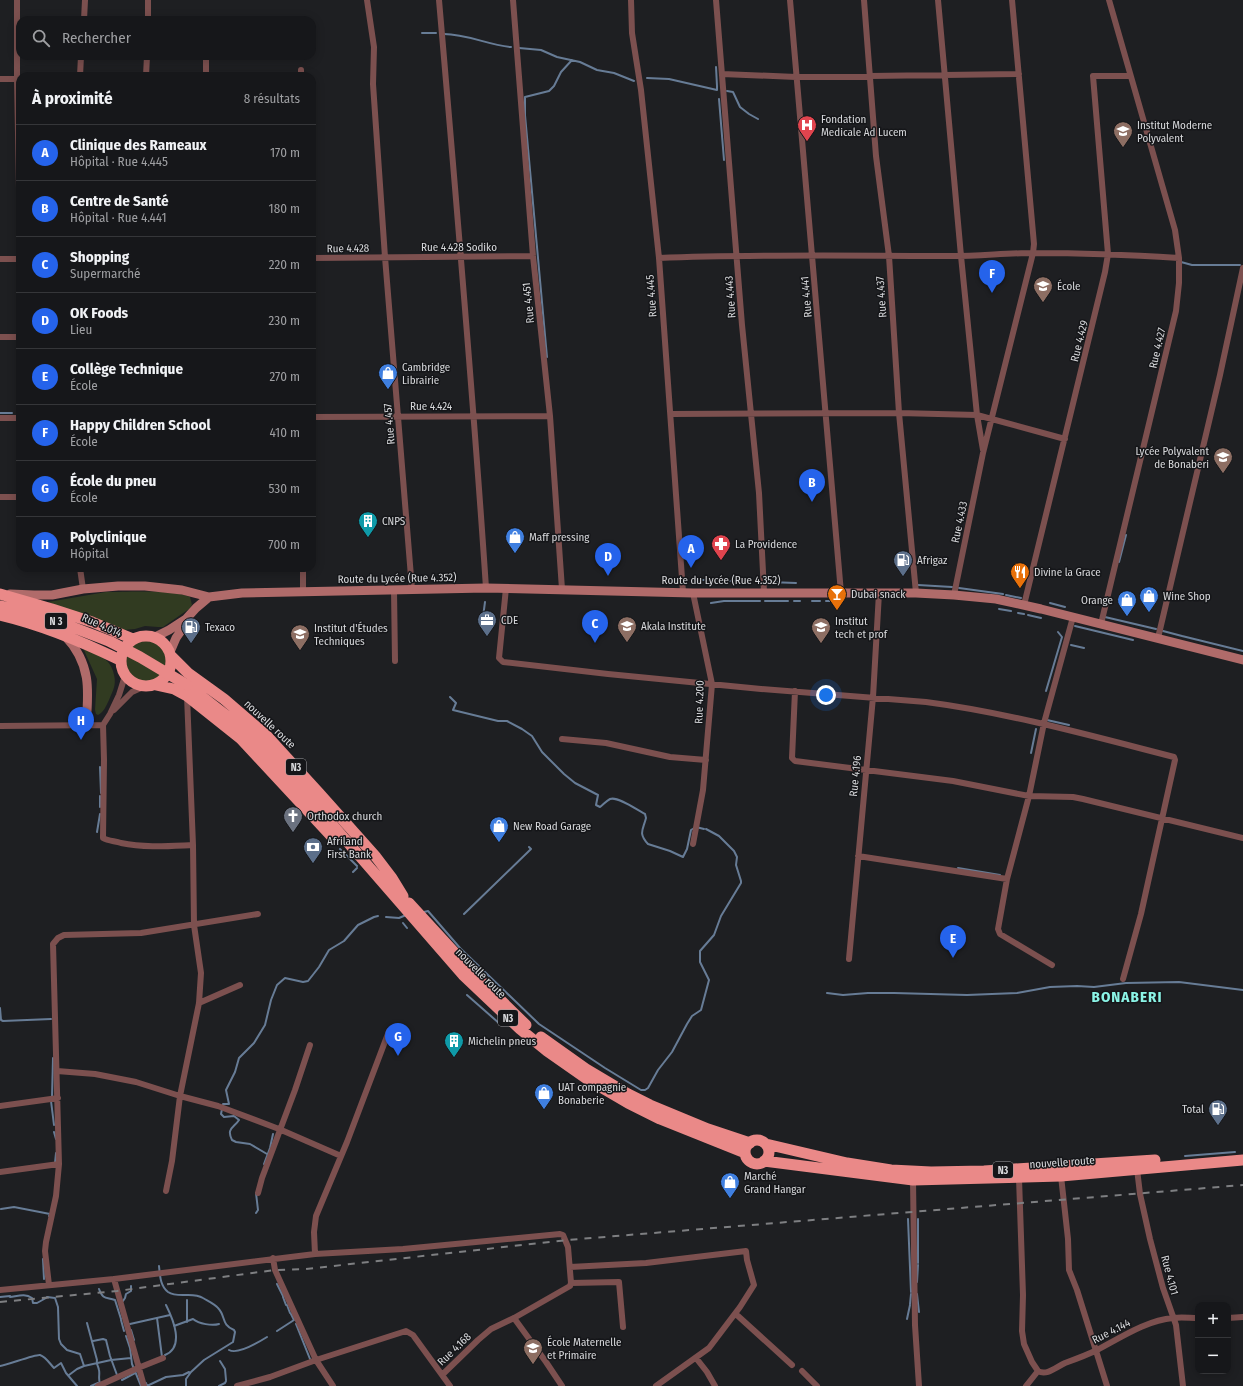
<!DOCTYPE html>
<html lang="fr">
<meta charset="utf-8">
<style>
:root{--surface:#16171a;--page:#1f2023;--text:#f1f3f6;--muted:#9e9fa2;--line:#353639;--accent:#2563eb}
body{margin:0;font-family:"Fira Sans Condensed",sans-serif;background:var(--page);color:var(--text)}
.controls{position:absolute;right:12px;bottom:12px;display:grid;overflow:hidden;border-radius:8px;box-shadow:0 2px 10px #0003}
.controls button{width:36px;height:36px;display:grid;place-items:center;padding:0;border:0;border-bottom:1px solid var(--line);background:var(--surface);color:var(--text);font:20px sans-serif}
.you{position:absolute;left:826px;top:695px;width:14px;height:14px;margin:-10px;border:3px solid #fff;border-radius:50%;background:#1a73e8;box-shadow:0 0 0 6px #1a73e833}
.badge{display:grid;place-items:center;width:26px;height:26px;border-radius:50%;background:var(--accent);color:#fff;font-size:13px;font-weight:700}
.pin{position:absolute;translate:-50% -33px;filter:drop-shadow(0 1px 2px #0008)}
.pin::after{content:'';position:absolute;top:21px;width:14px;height:12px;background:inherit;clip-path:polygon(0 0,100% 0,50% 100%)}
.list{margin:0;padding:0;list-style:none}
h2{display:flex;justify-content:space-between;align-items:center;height:52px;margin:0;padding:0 16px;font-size:17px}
h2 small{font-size:13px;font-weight:400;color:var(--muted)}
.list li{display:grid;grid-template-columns:26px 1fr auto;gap:12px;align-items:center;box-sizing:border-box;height:56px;padding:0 16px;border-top:1px solid var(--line)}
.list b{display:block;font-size:15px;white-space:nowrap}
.list p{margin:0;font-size:13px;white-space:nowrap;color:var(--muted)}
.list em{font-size:13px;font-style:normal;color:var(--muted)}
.icon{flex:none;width:22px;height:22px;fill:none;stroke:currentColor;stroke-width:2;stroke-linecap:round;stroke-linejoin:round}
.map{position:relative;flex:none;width:1243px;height:1386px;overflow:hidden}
.search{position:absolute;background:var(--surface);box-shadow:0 2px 10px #0003;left:16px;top:16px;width:300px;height:44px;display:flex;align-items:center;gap:10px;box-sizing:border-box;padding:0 14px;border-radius:12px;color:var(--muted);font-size:15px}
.panel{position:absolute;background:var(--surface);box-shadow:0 2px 10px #0003;left:16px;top:72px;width:300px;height:500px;border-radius:12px}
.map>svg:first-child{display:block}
</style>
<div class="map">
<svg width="1243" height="1386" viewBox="0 0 1243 1386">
<rect width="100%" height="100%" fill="#1e1f22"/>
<path fill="#313b21" d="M 106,592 C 127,592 172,589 190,597 L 192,605 L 189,609 L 163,627 L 158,627 L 145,626 L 135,629 L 123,630 L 48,602 Z
M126 661a20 20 0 1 1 40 0a20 20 0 1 1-40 0Z
M 83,648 C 95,654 109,657 113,671 C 117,684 114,688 109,700 C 106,706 104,712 98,715 L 96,714 L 95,710 L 97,679 Z"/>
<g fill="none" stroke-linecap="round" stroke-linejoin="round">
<path stroke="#677c96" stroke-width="2" d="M 422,33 L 436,33
M 444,34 C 467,34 488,45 511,47
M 519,48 L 541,50 L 557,57 L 580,62 L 597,70 L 614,73 L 634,81
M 647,78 L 669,79 L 717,90 L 717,86 L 716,67
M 727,91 L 733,92 L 740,107 L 749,114 L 758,119
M 719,99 L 724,160
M 1181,262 L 1192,265 L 1240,265
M 547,357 L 525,115 L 525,97 L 549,91 L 554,86 L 561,72 L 572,60
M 0,413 L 12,413
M 1119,562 L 1126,535
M 692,580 L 710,580
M 724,581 L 736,581
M 769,582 L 796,583
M 918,585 L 952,587
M 959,588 L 1003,594
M 1006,595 L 1021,598
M 765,601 L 788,601
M 794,601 L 800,601
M 812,601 L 820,601
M 826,601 L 833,601
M 711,603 L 724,601 L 760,601
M 1050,603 L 1065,607
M 999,609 L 1011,611
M 1018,613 L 1024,614
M 1028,615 L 1041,618
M 483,617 L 485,602
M 1105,617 L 1156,629
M 1075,626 L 1133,640
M 1163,631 L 1182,636
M 1182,636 L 1243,651
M 1071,645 L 1084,648
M 1046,691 L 1062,637 L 1058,632
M 450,697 L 456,703 L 453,710 L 498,721 L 507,721 L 522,729 L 532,736 L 542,752 L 564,774 L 575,783 L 598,795 L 596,805 L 600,807 C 603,805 606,801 610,799 C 618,796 637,810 645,814 L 646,818 C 643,830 638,833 648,844 L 670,851 L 683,857 L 687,849 L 691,830 L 696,827 L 704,829
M 1047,720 L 1069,725
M 1031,753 L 1036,729
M 100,767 L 101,793
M 100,807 L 100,796
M 706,829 L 719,836 L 734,851 L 737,857 L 736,865 L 741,881 L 741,883 L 721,916 L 714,935 L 700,951 L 700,962 L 709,980
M 97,832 L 100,814
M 340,849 L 357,866
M 958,868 L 1000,875
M 353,872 L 357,868
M 424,912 L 428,911 L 460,948 L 539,1024 L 605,1068 L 641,1090 L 645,1090 L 648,1088 L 658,1070 L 672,1052 L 687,1024 L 692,1016 L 701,1010 L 709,980
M 464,914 L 531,849 L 529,847
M 386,917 L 399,918 L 406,915
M 403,923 L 407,928
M 827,993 L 843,995 L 868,993 L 894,993 L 967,995 L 1017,993 L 1050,987 L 1077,986 L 1094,987 L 1126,983 L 1179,982 L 1243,990
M 467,995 L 500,1024
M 0,1008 L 1,1020 L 3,1021 L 51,1019
M 52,1097 L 53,1058
M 51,1101 L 54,1125
M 54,1132 L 56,1139
M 267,1154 L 250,1144 L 236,1142 L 232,1140 C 226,1128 234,1128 239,1120 L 234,1116 L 224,1117 L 221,1114 L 223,1104 L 229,1104 L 226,1090 L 235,1072 L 239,1058 L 254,1043 L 265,1025 L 271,1000 L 277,985 L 285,978 L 303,982 L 308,981 L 319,967 L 329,950 L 344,941 L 358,925 L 374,917 L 378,916
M 1185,1156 L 1235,1152
M 55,1163 L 56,1153
M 264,1164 L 270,1148 L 273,1134
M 1,1209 L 14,1207 L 50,1214 L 49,1216
M 256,1213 L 258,1210 L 256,1193
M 908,1219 L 911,1292
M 918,1219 L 918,1263
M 43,1259 L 44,1279
M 159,1266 C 160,1275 160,1286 168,1292 C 179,1299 192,1291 203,1298 C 208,1301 215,1304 218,1308 C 226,1316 221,1325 234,1330 L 235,1332 L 233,1342 L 204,1360 L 191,1372 L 186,1379 L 186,1386
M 917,1282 L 918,1265
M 277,1284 L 283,1296
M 99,1289 C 103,1300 106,1297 115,1300 L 121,1319
M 917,1294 L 919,1312
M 0,1297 L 10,1296
M 10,1297 C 18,1296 25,1293 32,1298 L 33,1303 L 37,1303
M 47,1297 L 55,1298 L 58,1307 L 59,1339 L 61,1344 L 67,1350 L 80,1354 L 84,1366
M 283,1297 L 286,1305
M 187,1300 L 187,1322
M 123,1301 L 125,1298 L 126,1294 L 131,1291 L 131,1286
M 37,1303 L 46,1298
M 910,1304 L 911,1294
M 287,1305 L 290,1313
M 157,1318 L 162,1357
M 907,1319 L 910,1305
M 121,1320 L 124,1331
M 87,1323 L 97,1360 C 96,1364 98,1365 99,1370 C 100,1374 98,1379 100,1383
M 130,1324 L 170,1315
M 296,1324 L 310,1359
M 174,1326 L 193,1319 C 199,1324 212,1326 219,1324
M 131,1330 L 134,1340
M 277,1331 L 294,1320 L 291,1314
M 126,1336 L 130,1348 L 132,1364 L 141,1386
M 93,1341 L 103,1339 L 106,1340 L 110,1356 L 117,1375
M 229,1350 C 238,1355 259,1342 267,1337
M 165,1355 C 185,1347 173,1319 166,1305
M 220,1361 L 225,1369 L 226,1380
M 0,1366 C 7,1365 36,1354 40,1355 C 46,1357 50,1364 54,1368 L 61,1363 L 66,1373 L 77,1386
M 69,1375 L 77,1369 L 84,1366 L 111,1360 L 131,1358
M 122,1380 L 135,1373
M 146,1383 L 147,1386 L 166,1377 L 183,1375 L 189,1372
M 91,1386 L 98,1383
M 219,1386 L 225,1383 L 226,1381"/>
<path stroke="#7c504f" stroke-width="6" d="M 17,0 L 17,79 L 20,243
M 367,0 L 374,47 L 373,84 L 385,257 L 412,589
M 439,0 C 456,196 473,392 486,588
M 513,0 L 533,256 L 550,416 L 562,589
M 631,0 L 632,33 L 641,90 L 659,258 L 683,592
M 716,0 L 742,325 L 759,493 L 764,592
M 790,0 L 841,593
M 864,0 L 876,156 L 889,256 L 899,413 L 916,593
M 938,0 L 961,256 L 977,415 L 983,450
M 84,20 L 85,0
M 148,20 L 148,0
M 206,56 L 206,76
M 301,70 L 301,76
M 722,74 L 796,77 L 1019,74
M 80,76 L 81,56
M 146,76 L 147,56
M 0,79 L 20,79
M 312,258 L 533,256
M 659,258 C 756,254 855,256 952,256 C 980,256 1007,253 1034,253 C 1083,253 1131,255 1179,258
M 0,259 L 20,259
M 0,337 L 20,337
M 671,414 L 899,413 L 977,415 L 1065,439
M 312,417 L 550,416
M 0,418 L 20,418
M 0,497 L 20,497
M 80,568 L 83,589
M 506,588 L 499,658 L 503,662 L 608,674 L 761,689 L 926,702 C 1010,713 1092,736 1174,757 L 1175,760 L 1141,914 L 1123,979
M 394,590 L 395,661
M 303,593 L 303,568
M 693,593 L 712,684 L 703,790 L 693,844
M 954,595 L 983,453 L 1033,253 L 1034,244 L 1012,0
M 1024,605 L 1105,272 L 1108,254 L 1093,76 L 1130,76
M 1101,624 L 1176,311 L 1179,283 L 1179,258 L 1175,230 L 1109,0
M 1158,638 L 1220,375 L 1243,268
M 125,676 L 119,695 L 110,714 L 103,725 L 104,760 L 103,838 C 108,841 115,841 121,843 C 145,848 169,846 193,845
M 795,691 L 792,758 L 795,761 L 953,781 L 1029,796 L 1073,797 L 1083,799 L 1243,838
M 114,710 L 132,692 L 143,687
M 0,726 L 103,725
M 562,739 L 606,743 L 670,757 L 706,760
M 858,856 L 1007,879
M 849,959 L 873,697 L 879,593
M 1052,965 L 1000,934 L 998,929 L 1007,879 L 1029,796 L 1044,723 L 1073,617
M 199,1003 L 240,985
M 57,1071 L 95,1074 L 136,1082 L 180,1096 L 218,1106 L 279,1129 L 341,1156
M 0,1106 L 58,1098
M 1137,1169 L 1140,1194 L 1150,1239 L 1163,1288 L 1176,1325 L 1183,1386
M 0,1172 L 59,1164
M 1061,1176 L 1068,1239 L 1069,1270 L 1077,1290 L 1107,1386
M 1019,1178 L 1023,1295 L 1022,1331 L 1024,1344 L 1032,1362 L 1038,1371
M 913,1180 L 915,1325 L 919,1386
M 166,1191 L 172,1161 L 180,1096 L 199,1003 L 201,973 L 194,925 L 193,845 L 187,696
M 258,1193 L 262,1178 L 295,1090 L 310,1045
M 315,1254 L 314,1232 L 316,1216 L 347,1142 L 389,1031
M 570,1267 L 646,1263 L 746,1251 L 747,1260 L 754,1285 L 740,1307 L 709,1348 L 656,1386
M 114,1279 L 144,1386
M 571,1283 L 619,1282 L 623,1327
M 49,1285 L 45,1251 L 46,1242 L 56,1196 L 59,1164 L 53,944 L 58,938 L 64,935 L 141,933 L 258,914
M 0,1290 L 114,1279 L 315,1254 L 403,1249 L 560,1234 L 563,1235 L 568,1247 L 571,1283 L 570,1286 L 514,1318 L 491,1329 L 478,1340 L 442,1375 L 413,1335 L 406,1331 L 316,1360 L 333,1386
M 735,1314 L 738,1316 L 792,1365
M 514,1318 L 546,1362 L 562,1386
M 1228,1318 L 1243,1317
M 696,1358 L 707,1372 L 715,1386
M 802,1371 L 817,1386
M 1038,1371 C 1047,1376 1056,1367 1065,1363 C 1076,1359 1087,1355 1097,1350 C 1120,1338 1147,1320 1173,1318 C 1181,1317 1190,1318 1198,1318
M 442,1375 L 450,1386
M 98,1386 L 138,1368 L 163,1358
M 237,1386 L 270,1377 L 316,1360 L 275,1270 L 273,1258
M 1026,1386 L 1038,1371"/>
<path stroke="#b06b6a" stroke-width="9" d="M 10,594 L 34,595 L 52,595 L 83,589 L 118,586 L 145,586 L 182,590 L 209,597
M 65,636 C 91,663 89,690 86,725
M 155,637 L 169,630 L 186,619 L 196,608 L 209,597 L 242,593 L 486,588 L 693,593 L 916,593 L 954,595 L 996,599 L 1041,609 L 1243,660
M 170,652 L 176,638 L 189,619"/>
<path stroke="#ea8988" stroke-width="11" d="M 0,594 L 52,609 L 92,622 L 133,639
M 0,606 C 40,614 73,627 111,642
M 0,615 C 43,625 81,641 120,660
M121 661a25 25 0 1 1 50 0a25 25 0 1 1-50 0Z
M 171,656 L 188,673 L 224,699 L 267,736 L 319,793 L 376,857 L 392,878 L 403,896
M 156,685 L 174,689 L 187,696 L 241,739 L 333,838
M 187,685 L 236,723 L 265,749 L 324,813 L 330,822 L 463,975 L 520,1029 L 547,1051 L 587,1079 L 628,1103 L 660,1119 L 745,1153
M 409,903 L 476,976 L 526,1025
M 541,1037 L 586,1069 L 628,1094 L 650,1105 L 708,1129 L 750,1143
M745 1152a12 12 0 1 1 24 0a12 12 0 1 1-24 0Z
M 766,1144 L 847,1163 L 891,1170 L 931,1172 L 984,1171 L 1155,1160
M 764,1161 L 913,1180 L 1061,1176 L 1243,1160"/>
<path stroke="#7e7f82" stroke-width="2" stroke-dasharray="7 7" stroke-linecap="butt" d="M 0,1302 L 117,1291 L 275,1270 L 306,1269 L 567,1240 L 1243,1185"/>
<path stroke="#ea8988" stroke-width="11" d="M 111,642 L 140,657 L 187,685"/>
</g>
<defs>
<g id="hospital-pin" transform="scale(1)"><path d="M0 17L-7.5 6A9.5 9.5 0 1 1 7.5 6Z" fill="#e0444e" stroke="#151619"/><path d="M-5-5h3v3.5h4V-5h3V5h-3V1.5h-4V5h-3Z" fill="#fff"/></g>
<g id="school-pin" transform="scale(1)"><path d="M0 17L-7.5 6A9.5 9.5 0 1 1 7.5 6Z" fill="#8d6e63" stroke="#151619"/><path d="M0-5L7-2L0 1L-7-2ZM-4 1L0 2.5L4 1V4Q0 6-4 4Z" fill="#fff"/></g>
<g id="shop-pin" transform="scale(1)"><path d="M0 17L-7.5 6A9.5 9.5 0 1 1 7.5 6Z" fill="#3f7fe0" stroke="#151619"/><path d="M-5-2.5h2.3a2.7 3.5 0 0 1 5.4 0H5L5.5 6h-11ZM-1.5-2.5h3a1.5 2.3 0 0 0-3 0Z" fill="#fff"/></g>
<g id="building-pin" transform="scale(1)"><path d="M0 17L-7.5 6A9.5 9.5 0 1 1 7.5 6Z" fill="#0f9aa8" stroke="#151619"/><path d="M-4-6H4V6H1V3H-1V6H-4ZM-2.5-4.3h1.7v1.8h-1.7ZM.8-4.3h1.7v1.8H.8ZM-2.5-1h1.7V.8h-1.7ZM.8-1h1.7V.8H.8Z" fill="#fff"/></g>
<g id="pharmacy-pin" transform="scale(1)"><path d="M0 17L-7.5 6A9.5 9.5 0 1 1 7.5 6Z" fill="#e0444e" stroke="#151619"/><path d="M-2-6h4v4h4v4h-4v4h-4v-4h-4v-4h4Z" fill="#fff"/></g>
<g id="fuel-pin" transform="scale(1)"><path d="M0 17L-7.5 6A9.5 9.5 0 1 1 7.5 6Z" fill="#5c6f8a" stroke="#151619"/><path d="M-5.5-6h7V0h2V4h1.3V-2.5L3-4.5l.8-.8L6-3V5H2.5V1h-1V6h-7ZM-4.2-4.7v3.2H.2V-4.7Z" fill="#fff"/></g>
<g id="restaurant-pin" transform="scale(1)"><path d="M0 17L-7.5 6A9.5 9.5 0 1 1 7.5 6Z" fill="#e8710a" stroke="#151619"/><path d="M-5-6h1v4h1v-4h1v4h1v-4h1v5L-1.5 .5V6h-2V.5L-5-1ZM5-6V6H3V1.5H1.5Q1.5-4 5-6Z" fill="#fff"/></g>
<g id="bar-pin" transform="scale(1)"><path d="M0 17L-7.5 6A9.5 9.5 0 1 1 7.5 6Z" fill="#e8710a" stroke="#151619"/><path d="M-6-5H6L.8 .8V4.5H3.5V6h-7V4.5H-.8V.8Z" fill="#fff"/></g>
<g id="office-pin" transform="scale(1)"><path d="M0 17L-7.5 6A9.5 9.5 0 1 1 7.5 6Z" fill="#5c6f8a" stroke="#151619"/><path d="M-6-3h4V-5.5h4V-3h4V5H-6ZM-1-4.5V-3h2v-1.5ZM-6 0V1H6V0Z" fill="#fff"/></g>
<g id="church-pin" transform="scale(1)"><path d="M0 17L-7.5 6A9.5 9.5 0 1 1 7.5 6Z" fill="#6b7280" stroke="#151619"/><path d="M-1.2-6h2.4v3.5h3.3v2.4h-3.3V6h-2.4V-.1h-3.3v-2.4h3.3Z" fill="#fff"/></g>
<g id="bank-pin" transform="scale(1)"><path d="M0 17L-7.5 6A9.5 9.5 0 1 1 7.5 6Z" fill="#5c6f8a" stroke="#151619"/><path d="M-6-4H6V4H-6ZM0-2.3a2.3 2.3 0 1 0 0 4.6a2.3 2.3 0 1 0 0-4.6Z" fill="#fff"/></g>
</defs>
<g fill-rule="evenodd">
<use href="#hospital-pin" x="807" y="125"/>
<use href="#school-pin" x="1123" y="131"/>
<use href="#school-pin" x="1043" y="286"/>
<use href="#shop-pin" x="388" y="373"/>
<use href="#school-pin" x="1223" y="457"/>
<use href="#building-pin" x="368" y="521"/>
<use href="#shop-pin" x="515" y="537"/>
<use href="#pharmacy-pin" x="721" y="544"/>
<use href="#fuel-pin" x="903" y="560"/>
<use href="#restaurant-pin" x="1020" y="572"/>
<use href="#bar-pin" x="837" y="594"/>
<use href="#shop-pin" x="1149" y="596"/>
<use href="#shop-pin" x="1127" y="600"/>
<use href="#office-pin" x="487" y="620"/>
<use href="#school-pin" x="627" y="626"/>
<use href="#fuel-pin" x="191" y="627"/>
<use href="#school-pin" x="821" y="627"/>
<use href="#school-pin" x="300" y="634"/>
<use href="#church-pin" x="293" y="816"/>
<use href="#shop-pin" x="499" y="826"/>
<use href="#bank-pin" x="313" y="847"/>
<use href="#building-pin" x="454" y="1041"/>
<use href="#shop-pin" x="544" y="1093"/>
<use href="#fuel-pin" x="1218" y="1109"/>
<use href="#shop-pin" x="730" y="1182"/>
<use href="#school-pin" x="533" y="1348"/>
</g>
<g text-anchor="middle" stroke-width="3" stroke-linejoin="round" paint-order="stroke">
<g fill="#151619" stroke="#9d9ea1" stroke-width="1">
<rect x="45" y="613" width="22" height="16" rx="3"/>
<rect x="286" y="759" width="20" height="16" rx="3"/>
<rect x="498" y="1010" width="20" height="16" rx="3"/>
<rect x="993" y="1162" width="20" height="16" rx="3"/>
</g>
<g font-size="10" font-weight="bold" fill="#d7d8db">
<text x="56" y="625">N 3</text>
<text x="296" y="771">N3</text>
<text x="508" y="1022">N3</text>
<text x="1003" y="1174">N3</text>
</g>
<g font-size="11" fill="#d7d8db" stroke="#151619" text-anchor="start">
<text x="821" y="123">Fondation<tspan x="821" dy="13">Medicale Ad Lucem</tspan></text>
<text x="1137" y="129">Institut Moderne<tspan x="1137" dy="13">Polyvalent</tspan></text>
<text x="1057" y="290">École</text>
<text x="402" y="371">Cambridge<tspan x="402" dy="13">Librairie</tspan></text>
<text x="1209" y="455" text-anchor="end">Lycée Polyvalent<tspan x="1209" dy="13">de Bonaberi</tspan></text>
<text x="382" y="525">CNPS</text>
<text x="529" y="541">Maff pressing</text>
<text x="735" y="548">La Providence</text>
<text x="917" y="564">Afrigaz</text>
<text x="1034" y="576">Divine la Grace</text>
<text x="851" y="598">Dubai snack</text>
<text x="1163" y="600">Wine Shop</text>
<text x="1113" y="604" text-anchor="end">Orange</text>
<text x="501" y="624">CDE</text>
<text x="835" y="625">Institut<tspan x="835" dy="13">tech et prof</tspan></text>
<text x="641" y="630">Akala Institute</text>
<text x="205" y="631">Texaco</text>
<text x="314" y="632">Institut d'Études<tspan x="314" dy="13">Techniques</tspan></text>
<text x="307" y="820">Orthodox church</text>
<text x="513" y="830">New Road Garage</text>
<text x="327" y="845">Afriland<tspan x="327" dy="13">First Bank</tspan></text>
<text x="468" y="1045">Michelin pneus</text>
<text x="558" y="1091">UAT compagnie<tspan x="558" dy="13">Bonaberie</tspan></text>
<text x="1204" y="1113" text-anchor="end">Total</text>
<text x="744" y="1180">Marché<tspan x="744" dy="13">Grand Hangar</tspan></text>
<text x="547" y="1346">École Maternelle<tspan x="547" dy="13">et Primaire</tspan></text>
</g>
<g font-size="11" fill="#d7d8db" stroke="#151619">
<text x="459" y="251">Rue 4.428 Sodiko</text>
<text transform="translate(348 248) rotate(-1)" y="4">Rue 4.428</text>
<text transform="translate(651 296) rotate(-94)" y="4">Rue 4.445</text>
<text transform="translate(730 297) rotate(-94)" y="4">Rue 4.443</text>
<text transform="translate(806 297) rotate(-95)" y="4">Rue 4.441</text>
<text transform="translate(881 297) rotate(-94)" y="4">Rue 4.437</text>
<text transform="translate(528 303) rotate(-96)" y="4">Rue 4.451</text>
<text transform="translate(1079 341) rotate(-76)" y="4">Rue 4.429</text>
<text transform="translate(1157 348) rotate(-77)" y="4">Rue 4.427</text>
<text x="431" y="410">Rue 4.424</text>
<text transform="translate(389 424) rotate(-95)" y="4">Rue 4.457</text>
<text transform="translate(959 522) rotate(-78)" y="4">Rue 4.433</text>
<text transform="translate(397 578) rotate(-1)" y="4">Route du Lycée (Rue 4.352)</text>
<text x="721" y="584">Route du Lycée (Rue 4.352)</text>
<text transform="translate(102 625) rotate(24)" y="4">Rue 4.014</text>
<text transform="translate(699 702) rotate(-88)" y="4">Rue 4.200</text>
<text transform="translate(270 724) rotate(43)" y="4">nouvelle route</text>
<text transform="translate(855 776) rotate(-84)" y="4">Rue 4.196</text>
<text transform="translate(481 973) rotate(45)" y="4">nouvelle route</text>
<text transform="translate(1062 1162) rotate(-4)" y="4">nouvelle route</text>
<text transform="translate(1170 1275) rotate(75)" y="4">Rue 4.101</text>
<text transform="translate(1111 1331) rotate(-27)" y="4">Rue 4.144</text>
<text transform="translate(454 1349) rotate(-44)" y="4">Rue 4.168</text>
</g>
<g font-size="15" font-weight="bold" letter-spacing="1" fill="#8bf4e6" stroke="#151619">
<text x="1127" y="1002">BONABERI</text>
</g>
</g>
</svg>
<div class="controls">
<button>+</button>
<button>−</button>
</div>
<div class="you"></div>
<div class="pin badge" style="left:691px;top:568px">A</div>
<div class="pin badge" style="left:812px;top:502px">B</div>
<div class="pin badge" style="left:595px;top:643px">C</div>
<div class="pin badge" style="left:608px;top:576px">D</div>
<div class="pin badge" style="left:953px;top:958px">E</div>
<div class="pin badge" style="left:992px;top:293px">F</div>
<div class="pin badge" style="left:398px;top:1056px">G</div>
<div class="pin badge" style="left:81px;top:740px">H</div>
<div class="search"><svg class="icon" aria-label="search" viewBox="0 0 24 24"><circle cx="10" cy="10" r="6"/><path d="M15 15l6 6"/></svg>Rechercher</div>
<section class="panel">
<h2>À proximité<small>8 résultats</small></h2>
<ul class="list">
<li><span class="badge">A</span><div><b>Clinique des Rameaux</b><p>Hôpital · Rue 4.445</p></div><em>170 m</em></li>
<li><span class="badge">B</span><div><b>Centre de Santé</b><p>Hôpital · Rue 4.441</p></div><em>180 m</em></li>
<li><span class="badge">C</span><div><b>Shopping</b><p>Supermarché</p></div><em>220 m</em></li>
<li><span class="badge">D</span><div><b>OK Foods</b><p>Lieu</p></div><em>230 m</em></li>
<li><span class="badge">E</span><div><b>Collège Technique</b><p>École</p></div><em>270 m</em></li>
<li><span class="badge">F</span><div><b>Happy Children School</b><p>École</p></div><em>410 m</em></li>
<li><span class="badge">G</span><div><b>École du pneu</b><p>École</p></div><em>530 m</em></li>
<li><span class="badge">H</span><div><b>Polyclinique</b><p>Hôpital</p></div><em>700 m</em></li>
</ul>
</section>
</div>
